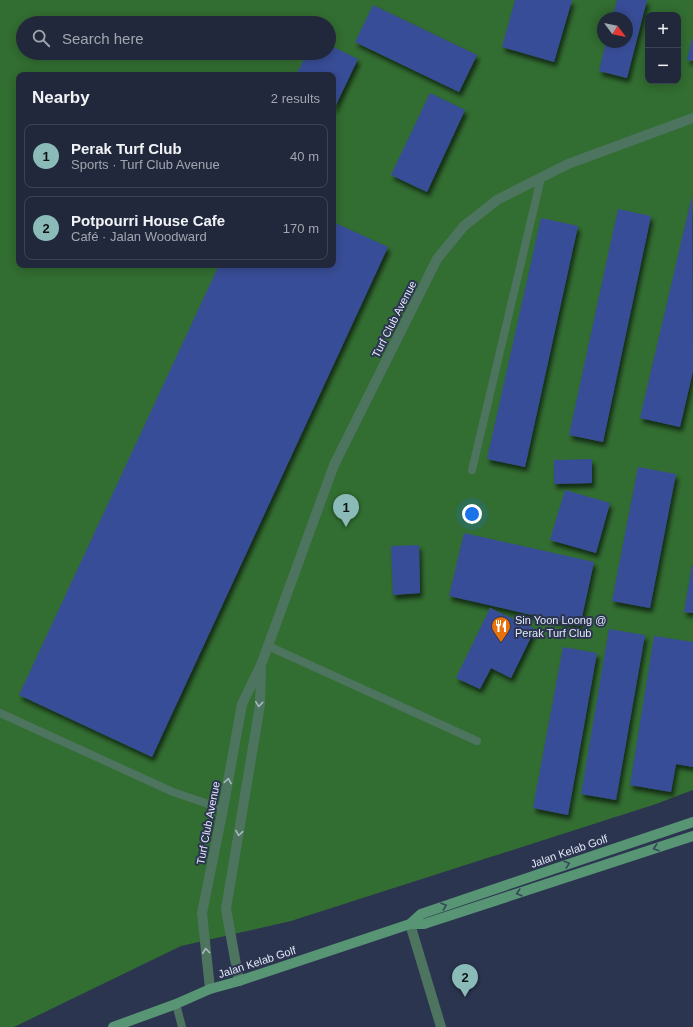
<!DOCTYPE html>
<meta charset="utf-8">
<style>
:root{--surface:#21283b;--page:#2d3446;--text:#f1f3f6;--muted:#a2a6af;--line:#3e4455;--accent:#8bbbb9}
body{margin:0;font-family:Arial,sans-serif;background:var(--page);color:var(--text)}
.controls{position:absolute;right:12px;top:12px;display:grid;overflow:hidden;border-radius:8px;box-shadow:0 2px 10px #0003}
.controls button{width:36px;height:36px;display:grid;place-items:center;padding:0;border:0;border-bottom:1px solid var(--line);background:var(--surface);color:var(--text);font:20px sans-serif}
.compass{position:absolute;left:597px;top:12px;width:36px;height:36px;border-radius:50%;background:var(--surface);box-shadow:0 2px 10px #0003;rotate:122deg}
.you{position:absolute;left:472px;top:514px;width:14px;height:14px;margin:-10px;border:3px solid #fff;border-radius:50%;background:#1a73e8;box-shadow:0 0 0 6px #1a73e833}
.badge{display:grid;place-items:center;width:26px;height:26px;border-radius:50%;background:var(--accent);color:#111;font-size:13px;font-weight:700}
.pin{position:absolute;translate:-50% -33px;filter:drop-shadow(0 1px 2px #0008)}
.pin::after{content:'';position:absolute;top:21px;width:14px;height:12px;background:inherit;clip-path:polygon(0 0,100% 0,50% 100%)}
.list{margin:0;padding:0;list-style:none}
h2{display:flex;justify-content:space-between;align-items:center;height:52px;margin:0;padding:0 16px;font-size:17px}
h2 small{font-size:13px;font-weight:400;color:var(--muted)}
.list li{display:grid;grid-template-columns:26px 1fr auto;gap:12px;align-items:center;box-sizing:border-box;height:64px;margin:0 8px 8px;padding:0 8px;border:1px solid var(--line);border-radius:8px}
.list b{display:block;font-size:15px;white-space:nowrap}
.list p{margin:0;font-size:13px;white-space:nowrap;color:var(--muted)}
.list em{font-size:13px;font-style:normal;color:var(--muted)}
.icon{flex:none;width:22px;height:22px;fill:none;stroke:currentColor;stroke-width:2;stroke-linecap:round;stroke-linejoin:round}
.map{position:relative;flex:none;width:693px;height:1027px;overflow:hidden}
.search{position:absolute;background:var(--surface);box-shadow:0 2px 10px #0003;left:16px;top:16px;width:320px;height:44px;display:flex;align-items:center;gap:10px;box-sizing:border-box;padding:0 14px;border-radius:22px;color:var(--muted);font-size:15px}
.panel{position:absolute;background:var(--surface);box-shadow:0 2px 10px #0003;left:16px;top:72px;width:320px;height:196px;border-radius:8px}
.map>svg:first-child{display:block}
</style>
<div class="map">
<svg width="693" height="1027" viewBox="0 0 693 1027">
<defs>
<filter id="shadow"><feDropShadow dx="2.5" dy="4.5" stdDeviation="2" flood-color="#0009"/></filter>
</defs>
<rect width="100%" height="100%" fill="#2c354f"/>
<path fill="#326d31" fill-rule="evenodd" d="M 0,0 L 693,0 L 693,790 L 656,804 L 291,921 L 181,946 L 14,1027 L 0,1027 ZM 648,15 L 678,15 L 678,81 L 648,81 ZM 603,18 L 627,18 L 627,42 L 603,42 ZM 23,23 L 329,23 L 329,53 L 23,53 ZM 19,75 L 333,75 L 333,265 L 19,265 Z"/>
<path fill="#394e97" filter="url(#shadow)" d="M 515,0 L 572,0 L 554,62 L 502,47 Z
M 617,0 L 647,0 L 627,78 L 599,71 L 606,42 L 627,42 L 627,18 L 612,18 Z
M 373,5 L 477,55 L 459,92 L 355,42 Z
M 692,39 L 693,39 L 693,61 L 687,60 Z
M 329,45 L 358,59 L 333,111 L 333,75 L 296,75 L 307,53 L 329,53 Z
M 430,93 L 465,110 L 427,192 L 391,175 Z
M 692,196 L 693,371 L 680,427 L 640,418 Z
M 618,209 L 651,216 L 603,442 L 569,435 Z
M 541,218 L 578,226 L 525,467 L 487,459 Z
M 333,222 L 388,247 L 152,757 L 19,695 L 219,265 L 333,265 Z
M 592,459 L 592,483 L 554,484 L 554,460 Z
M 638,467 L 676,474 L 650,608 L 612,601 Z
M 565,490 L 610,503 L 596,553 L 550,540 Z
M 464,533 L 594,562 L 580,626 L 449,596 Z
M 419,545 L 420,593 L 393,595 L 391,546 Z
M 692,565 L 693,565 L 693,613 L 684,612 Z
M 490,608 L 535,629 L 511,678 L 491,668 L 480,689 L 456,678 Z
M 609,629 L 645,635 L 616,800 L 581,794 Z
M 654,636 L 693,642 L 693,767 L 676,764 L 671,792 L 630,785 Z
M 563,647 L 597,653 L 568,815 L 533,808 Z"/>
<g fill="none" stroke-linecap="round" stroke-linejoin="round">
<path stroke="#4d745f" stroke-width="8" d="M 472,470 L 541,178
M 268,646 L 477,741
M 0,713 L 173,792 L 223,809
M 176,1004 L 182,1027"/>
<path stroke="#4d745f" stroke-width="10" d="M 410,924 L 441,1027
M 239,981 L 226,909 L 260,705 L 261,669
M 210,989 L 202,913 L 223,809 L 242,704 L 261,665 L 334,465 L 437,259 L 464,226 L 497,200 L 568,164 L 693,118"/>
<path stroke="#579575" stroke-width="10" d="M 410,924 L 421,914 L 693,822
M 113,1027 L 176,1004 L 210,989 L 239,981 L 410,924 L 424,924 L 693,836"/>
</g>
<defs><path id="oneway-chevron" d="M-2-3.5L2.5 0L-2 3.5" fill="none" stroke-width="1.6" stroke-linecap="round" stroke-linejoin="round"/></defs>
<g stroke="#a7babc">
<use href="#oneway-chevron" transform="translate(259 704) rotate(96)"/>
<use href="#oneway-chevron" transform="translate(228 781) rotate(-80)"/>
<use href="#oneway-chevron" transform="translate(239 833) rotate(99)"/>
<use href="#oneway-chevron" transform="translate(206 951) rotate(-95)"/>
</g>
<g stroke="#354857">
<use href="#oneway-chevron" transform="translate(656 848) rotate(162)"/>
<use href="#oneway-chevron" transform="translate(567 864) rotate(-19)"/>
<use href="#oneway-chevron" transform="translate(519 893) rotate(162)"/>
<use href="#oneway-chevron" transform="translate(444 906) rotate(-19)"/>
</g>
<defs>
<g id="restaurant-pin" transform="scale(1)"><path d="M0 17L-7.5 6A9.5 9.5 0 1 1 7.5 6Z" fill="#e8710a" stroke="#2c354f"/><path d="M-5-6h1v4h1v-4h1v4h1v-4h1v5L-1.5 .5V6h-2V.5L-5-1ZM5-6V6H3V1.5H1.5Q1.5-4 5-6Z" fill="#fff"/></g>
</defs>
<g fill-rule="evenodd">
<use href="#restaurant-pin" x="501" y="626"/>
</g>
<g text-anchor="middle" stroke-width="4" stroke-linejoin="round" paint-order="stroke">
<g font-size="11" fill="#e3e9fa" stroke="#2c354f">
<text transform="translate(394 319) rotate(-63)" y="4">Turf Club Avenue</text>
<text transform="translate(208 823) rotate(-79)" y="4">Turf Club Avenue</text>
<text transform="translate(569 851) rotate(-19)" y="4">Jalan Kelab Golf</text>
<text transform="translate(257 962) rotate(-18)" y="4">Jalan Kelab Golf</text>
</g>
<g font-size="11" fill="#e3e9fa" stroke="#2c354f" text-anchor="start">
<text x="515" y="624">Sin Yoon Loong @<tspan x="515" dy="13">Perak Turf Club</tspan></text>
</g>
</g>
</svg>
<div class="controls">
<button>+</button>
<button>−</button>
</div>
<svg class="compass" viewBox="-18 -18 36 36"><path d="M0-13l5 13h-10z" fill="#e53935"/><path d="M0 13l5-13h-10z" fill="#a2a6af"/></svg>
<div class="you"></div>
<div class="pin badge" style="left:346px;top:527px">1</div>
<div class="pin badge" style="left:465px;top:997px">2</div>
<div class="search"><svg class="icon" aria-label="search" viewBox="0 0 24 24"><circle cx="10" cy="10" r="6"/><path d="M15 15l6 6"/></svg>Search here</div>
<section class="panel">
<h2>Nearby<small>2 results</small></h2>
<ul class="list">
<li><span class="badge">1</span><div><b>Perak Turf Club</b><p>Sports · Turf Club Avenue</p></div><em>40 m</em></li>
<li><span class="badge">2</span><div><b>Potpourri House Cafe</b><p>Café · Jalan Woodward</p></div><em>170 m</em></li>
</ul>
</section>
</div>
